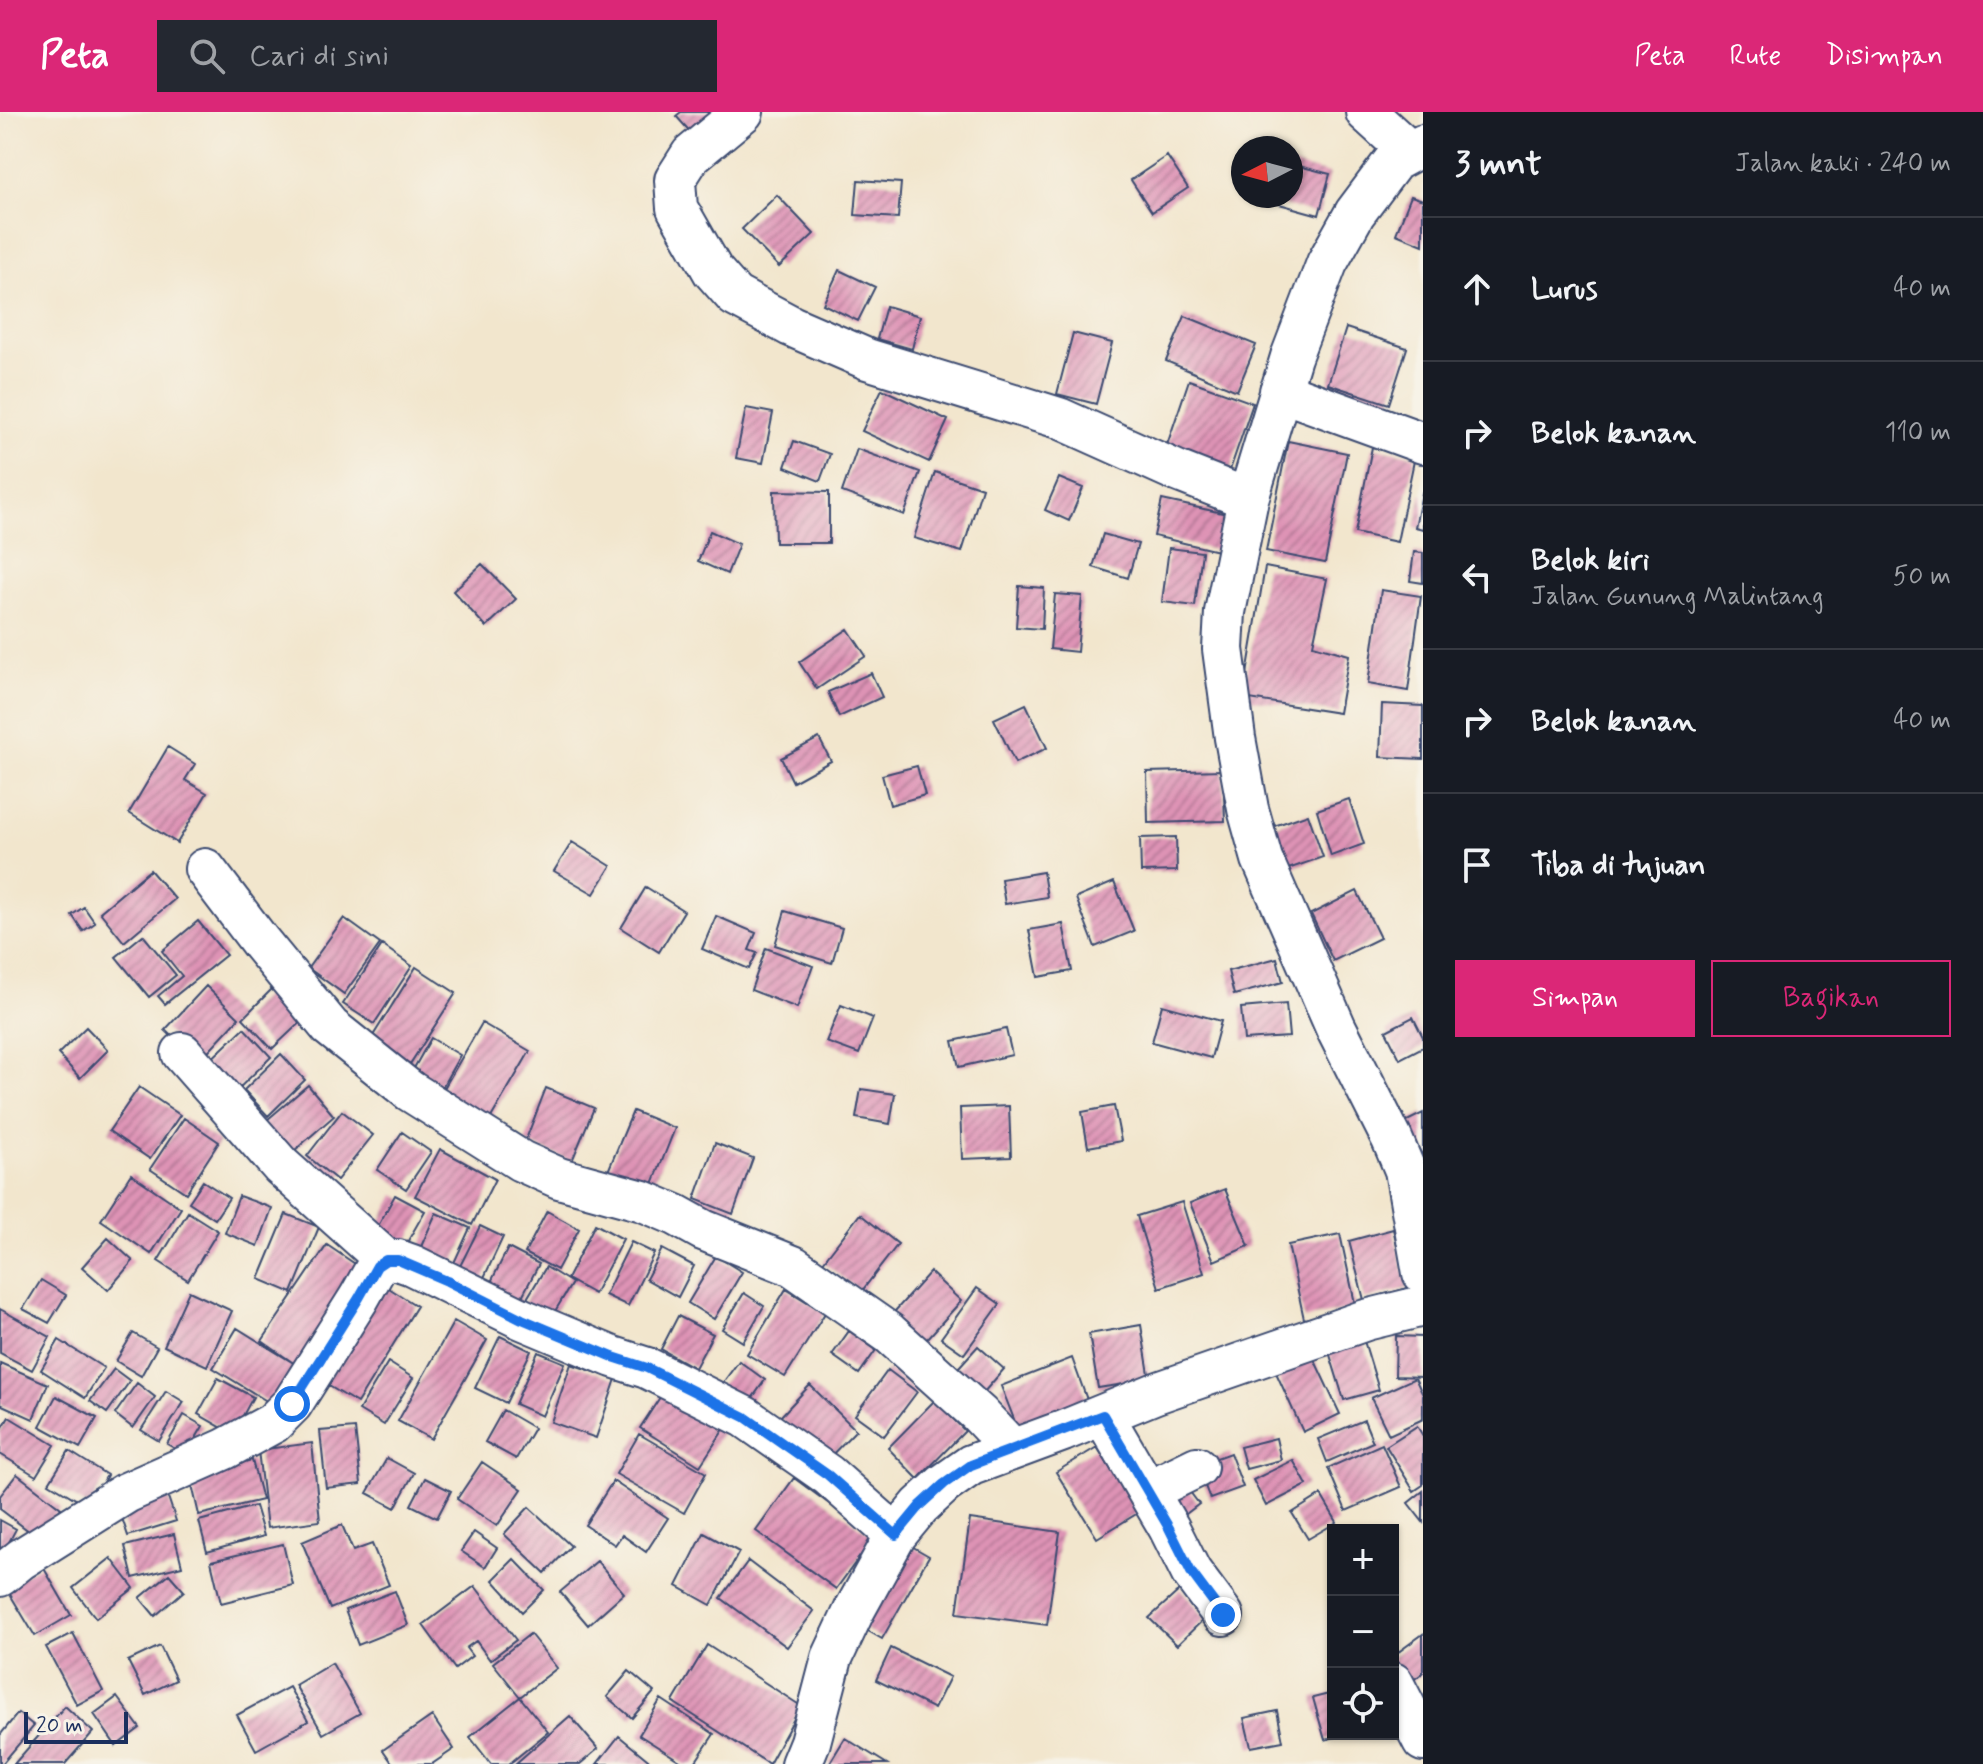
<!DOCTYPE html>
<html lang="id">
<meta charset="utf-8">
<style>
:root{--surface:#171b24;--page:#242831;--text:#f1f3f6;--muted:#9ea1a6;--line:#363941;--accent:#db2777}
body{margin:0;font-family:Mynerve,sans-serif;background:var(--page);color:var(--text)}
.controls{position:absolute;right:24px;bottom:24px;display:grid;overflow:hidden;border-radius:0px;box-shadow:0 2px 6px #0004}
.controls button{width:72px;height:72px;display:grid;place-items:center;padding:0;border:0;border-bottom:2px solid var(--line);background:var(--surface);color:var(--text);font:40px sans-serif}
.compass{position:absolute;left:1231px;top:24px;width:72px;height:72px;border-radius:50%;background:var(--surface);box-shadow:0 2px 6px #0004;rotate:264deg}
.scale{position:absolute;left:24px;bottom:20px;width:104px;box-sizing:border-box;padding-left:8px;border:4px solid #1b2f5e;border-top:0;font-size:22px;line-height:28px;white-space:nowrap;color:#1b2f5e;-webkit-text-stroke:6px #f7f3e8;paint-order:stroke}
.stop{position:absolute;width:24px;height:24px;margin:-18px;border:6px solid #1a73e8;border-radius:50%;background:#fff}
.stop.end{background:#1a73e8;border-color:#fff;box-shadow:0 2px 8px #0008}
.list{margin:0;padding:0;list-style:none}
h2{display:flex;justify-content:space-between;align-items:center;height:104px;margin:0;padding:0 32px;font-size:34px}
h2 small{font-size:26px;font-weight:400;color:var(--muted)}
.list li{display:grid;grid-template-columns:52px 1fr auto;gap:24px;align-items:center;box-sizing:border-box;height:144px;padding:0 32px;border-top:2px solid var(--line)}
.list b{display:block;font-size:30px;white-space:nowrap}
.list p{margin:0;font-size:26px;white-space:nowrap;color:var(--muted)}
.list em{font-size:26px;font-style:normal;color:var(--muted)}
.actions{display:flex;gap:16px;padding:24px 32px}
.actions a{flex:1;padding:18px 0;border:2px solid var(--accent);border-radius:0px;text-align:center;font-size:28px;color:var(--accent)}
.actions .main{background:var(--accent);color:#fff}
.icon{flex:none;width:44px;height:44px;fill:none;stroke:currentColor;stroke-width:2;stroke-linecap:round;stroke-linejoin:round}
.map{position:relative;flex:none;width:1423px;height:1652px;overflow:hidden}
header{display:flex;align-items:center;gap:48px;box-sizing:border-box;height:112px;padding:0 40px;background:var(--accent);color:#fff}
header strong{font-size:38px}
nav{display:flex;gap:44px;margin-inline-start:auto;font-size:28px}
.search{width:560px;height:72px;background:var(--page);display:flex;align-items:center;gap:20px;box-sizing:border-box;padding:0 28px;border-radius:0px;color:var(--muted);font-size:30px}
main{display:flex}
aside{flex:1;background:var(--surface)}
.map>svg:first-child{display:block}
</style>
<header>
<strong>Peta</strong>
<div class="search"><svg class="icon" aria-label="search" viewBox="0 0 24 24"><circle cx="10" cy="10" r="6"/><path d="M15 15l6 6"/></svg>Cari di sini</div>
<nav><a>Peta</a><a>Rute</a><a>Disimpan</a></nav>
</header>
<main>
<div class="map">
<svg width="1423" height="1652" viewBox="0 0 1423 1652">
<defs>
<pattern id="building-hatch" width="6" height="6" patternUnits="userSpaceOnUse" patternTransform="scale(2)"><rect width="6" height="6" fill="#de93b5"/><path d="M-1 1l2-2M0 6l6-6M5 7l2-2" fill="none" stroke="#b37896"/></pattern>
</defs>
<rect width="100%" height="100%" fill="#f7f3e8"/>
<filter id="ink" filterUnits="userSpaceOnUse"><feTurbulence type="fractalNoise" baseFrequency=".0125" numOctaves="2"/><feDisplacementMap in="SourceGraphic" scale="16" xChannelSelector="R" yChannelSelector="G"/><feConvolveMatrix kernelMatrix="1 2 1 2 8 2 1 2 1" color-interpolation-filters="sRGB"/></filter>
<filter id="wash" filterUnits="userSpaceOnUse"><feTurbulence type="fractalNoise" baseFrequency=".006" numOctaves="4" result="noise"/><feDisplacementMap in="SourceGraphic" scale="32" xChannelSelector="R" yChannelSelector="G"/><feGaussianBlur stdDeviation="1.8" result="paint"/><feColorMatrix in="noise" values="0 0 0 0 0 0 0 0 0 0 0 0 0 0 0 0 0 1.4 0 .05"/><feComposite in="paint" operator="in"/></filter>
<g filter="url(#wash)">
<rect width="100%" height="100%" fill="#f2e6cd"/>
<g id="blocks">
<path fill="url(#building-hatch)" d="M 681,0 L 719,0 L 694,24 L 676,4 Z
M 1167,44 L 1188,76 L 1152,100 L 1131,68 Z
M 1291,52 L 1330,62 L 1319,103 L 1265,88 L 1267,84 L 1291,84 Z
M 858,68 L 901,71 L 898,106 L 855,103 Z
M 777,83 L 814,122 L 779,155 L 742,117 Z
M 1411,84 L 1423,88 L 1423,133 L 1396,122 Z
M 839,158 L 875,175 L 858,209 L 823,192 Z
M 886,194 L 920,204 L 912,237 L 877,227 Z
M 1185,204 L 1256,233 L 1237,279 L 1166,249 Z
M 1346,216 L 1407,236 L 1389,292 L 1328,272 Z
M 1073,221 L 1112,231 L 1096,292 L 1057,282 Z
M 1189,268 L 1253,291 L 1229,361 L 1165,339 Z
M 882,277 L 948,308 L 929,350 L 862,319 Z
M 746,296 L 773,301 L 763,351 L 736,346 Z
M 794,329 L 830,342 L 820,369 L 785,355 Z
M 1288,329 L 1347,341 L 1325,451 L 1266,439 Z
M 1372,335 L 1415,344 L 1397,430 L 1355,421 Z
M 857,337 L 920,360 L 904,403 L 842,380 Z
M 935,360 L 982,376 L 962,440 L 914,426 Z
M 1059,366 L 1083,376 L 1069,409 L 1045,398 Z
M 774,379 L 829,380 L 829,431 L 775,431 Z
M 1422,381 L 1423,382 L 1423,417 L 1415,415 Z
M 1162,388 L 1227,402 L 1218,439 L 1154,424 Z
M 710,419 L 739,432 L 727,462 L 698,449 Z
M 1103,422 L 1138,432 L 1128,466 L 1093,455 Z
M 1169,436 L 1202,440 L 1195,494 L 1162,490 Z
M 1414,440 L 1423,441 L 1423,471 L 1410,469 Z
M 482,452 L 516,487 L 486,515 L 453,479 Z
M 1265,455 L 1327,467 L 1313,533 L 1349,543 L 1339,601 L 1243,586 Z
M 1019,474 L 1044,476 L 1042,517 L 1016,515 Z
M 1381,478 L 1421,484 L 1408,579 L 1368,572 Z
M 1055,482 L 1082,484 L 1077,540 L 1050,537 Z
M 848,517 L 866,544 L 817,577 L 799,550 Z
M 871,561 L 882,585 L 839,605 L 828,580 Z
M 1026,592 L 1047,636 L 1015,651 L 994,607 Z
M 1382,592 L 1423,594 L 1423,647 L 1380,645 Z
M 819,626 L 831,649 L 793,670 L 781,646 Z
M 168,635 L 195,652 L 185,668 L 207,681 L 177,731 L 129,701 Z
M 917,654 L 925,683 L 890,693 L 882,663 Z
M 1223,658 L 1225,709 L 1148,711 L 1147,660 Z
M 1349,687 L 1364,732 L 1331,744 L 1317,698 Z
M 1308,702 L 1323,745 L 1271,763 L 1257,720 Z
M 1176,725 L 1177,759 L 1141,760 L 1140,726 Z
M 572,730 L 611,754 L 594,782 L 554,759 Z
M 150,758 L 175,787 L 124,830 L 100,800 Z
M 1043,760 L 1047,785 L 1005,792 L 1001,767 Z
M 1114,770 L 1134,819 L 1095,835 L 1076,786 Z
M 646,775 L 684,799 L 659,840 L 621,816 Z
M 1357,779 L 1380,826 L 1333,849 L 1311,802 Z
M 84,795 L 95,811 L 83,819 L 72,803 Z
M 785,799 L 842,816 L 832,851 L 775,833 Z
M 716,804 L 756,821 L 749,838 L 757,841 L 749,857 L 702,837 Z
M 344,806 L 380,832 L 344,882 L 308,856 Z
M 198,809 L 226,843 L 165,892 L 158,884 L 182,864 L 162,839 Z
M 1063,812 L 1072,859 L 1038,865 L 1029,818 Z
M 143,823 L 176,863 L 149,885 L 116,845 Z
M 382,833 L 412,854 L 374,912 L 343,892 Z
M 766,836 L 813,854 L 797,896 L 751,878 Z
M 1277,846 L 1283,870 L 1234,883 L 1228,859 Z
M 416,855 L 456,881 L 410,952 L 371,927 Z
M 278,871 L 308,903 L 272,937 L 243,906 Z
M 206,874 L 239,906 L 198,950 L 165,918 Z
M 1286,892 L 1289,925 L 1244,928 L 1241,896 Z
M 841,893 L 873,906 L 859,942 L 826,930 Z
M 1162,893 L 1221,909 L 1211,946 L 1152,930 Z
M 1413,905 L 1423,925 L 1423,935 L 1400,947 L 1386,919 Z
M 482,911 L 530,939 L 488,1011 L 440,983 Z
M 86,915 L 108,938 L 80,966 L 58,942 Z
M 244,916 L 271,945 L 232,983 L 204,954 Z
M 1006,917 L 1012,943 L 959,955 L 953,929 Z
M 431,926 L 460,943 L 442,975 L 413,958 Z
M 281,942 L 305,968 L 268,1004 L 244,978 Z
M 308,973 L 334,1004 L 287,1045 L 260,1014 Z
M 139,975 L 180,1003 L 150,1047 L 109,1019 Z
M 546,976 L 594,996 L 572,1049 L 525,1030 Z
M 861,977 L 895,982 L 890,1012 L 856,1006 Z
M 1009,994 L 1011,1045 L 962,1047 L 960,996 Z
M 1114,994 L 1121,1029 L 1088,1035 L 1082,1000 Z
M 342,999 L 373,1023 L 337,1068 L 307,1044 Z
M 633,999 L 675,1016 L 649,1082 L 606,1064 Z
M 1423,1001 L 1423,1045 L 1405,1010 Z
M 184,1006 L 219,1030 L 186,1081 L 150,1057 Z
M 402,1020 L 431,1040 L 406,1077 L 377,1058 Z
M 715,1031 L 753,1046 L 733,1102 L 695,1087 Z
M 440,1037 L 495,1067 L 472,1113 L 415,1084 Z
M 131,1062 L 181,1096 L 151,1142 L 101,1108 Z
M 203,1069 L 229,1086 L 215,1107 L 189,1090 Z
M 1225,1077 L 1249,1134 L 1214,1149 L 1190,1091 Z
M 395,1083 L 425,1099 L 401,1141 L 372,1125 Z
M 239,1084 L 272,1096 L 258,1134 L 225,1121 Z
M 1182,1090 L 1204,1161 L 1159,1176 L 1137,1104 Z
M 547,1099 L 579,1117 L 557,1158 L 525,1141 Z
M 188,1100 L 218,1119 L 188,1168 L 158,1149 Z
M 436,1101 L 470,1116 L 448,1164 L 415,1148 Z
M 286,1102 L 319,1115 L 292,1181 L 259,1167 Z
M 860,1102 L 898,1132 L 861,1180 L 823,1150 Z
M 595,1112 L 623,1127 L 594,1182 L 567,1167 Z
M 480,1114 L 503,1125 L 481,1172 L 457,1160 Z
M 1393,1117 L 1408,1176 L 1364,1188 L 1349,1129 Z
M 1340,1122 L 1356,1196 L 1304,1207 L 1288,1133 Z
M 108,1126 L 133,1149 L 108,1178 L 82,1155 Z
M 631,1130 L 654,1141 L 628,1194 L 605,1183 Z
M 327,1133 L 367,1160 L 278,1296 L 213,1256 L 237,1216 L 295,1252 L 262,1229 Z
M 508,1136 L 539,1152 L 516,1196 L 486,1180 Z
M 662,1137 L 694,1154 L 678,1185 L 646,1167 Z
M 716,1144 L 742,1160 L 714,1207 L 688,1191 Z
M 546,1155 L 572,1171 L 549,1209 L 523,1193 Z
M 930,1160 L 961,1189 L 919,1236 L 887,1208 Z
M 41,1168 L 66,1183 L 49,1211 L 23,1197 Z
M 384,1173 L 417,1194 L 357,1291 L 324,1271 Z
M 977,1176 L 1000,1192 L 964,1242 L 941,1226 Z
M 786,1177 L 825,1201 L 785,1265 L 747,1242 Z
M 189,1179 L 232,1199 L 207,1254 L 164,1234 Z
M 744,1181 L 764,1194 L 743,1230 L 722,1217 Z
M 0,1197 L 50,1225 L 32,1258 L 0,1241 Z
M 678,1204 L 713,1222 L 695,1256 L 661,1237 Z
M 454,1209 L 487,1228 L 431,1327 L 398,1309 Z
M 1141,1213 L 1150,1268 L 1098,1276 L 1089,1222 Z
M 849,1219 L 876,1238 L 859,1262 L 832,1243 Z
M 1361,1219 L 1379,1278 L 1344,1288 L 1326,1230 Z
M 133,1221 L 157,1235 L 141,1264 L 116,1249 Z
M 500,1224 L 531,1239 L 506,1291 L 475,1276 Z
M 1396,1224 L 1423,1225 L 1423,1265 L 1395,1264 Z
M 59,1228 L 104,1256 L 85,1286 L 41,1258 Z
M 978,1234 L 1004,1257 L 977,1288 L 950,1265 Z
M 1309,1236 L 1340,1302 L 1303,1320 L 1273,1254 Z
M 538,1240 L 565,1251 L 542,1304 L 515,1292 Z
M 1072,1246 L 1091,1299 L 1021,1325 L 1001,1274 Z
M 739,1249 L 765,1268 L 746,1295 L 719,1276 Z
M 388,1250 L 413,1266 L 384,1313 L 359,1298 Z
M 0,1251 L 48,1272 L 33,1307 L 0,1292 Z
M 571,1252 L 616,1267 L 596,1326 L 551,1310 Z
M 114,1257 L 130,1269 L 107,1301 L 90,1289 Z
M 888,1258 L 917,1280 L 884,1324 L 855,1303 Z
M 218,1266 L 253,1285 L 233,1322 L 198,1302 Z
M 1415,1266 L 1423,1283 L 1423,1307 L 1389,1323 L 1371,1286 Z
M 137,1271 L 155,1285 L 133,1316 L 115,1302 Z
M 810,1273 L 856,1318 L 825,1350 L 780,1305 Z
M 166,1279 L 184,1290 L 159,1329 L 141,1318 Z
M 664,1279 L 724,1317 L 700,1354 L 640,1316 Z
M 56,1284 L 97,1306 L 80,1336 L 40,1314 Z
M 935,1288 L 965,1319 L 918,1367 L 888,1336 Z
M 503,1298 L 534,1316 L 516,1347 L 485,1330 Z
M 184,1303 L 203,1314 L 186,1343 L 167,1332 Z
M 9,1305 L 55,1333 L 36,1364 L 0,1342 L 0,1320 Z
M 1364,1308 L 1373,1330 L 1327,1350 L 1318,1327 Z
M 1417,1314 L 1423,1324 L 1423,1373 L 1414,1379 L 1386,1334 Z
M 355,1316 L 361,1372 L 326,1376 L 320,1319 Z
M 639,1322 L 706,1361 L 684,1401 L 616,1362 Z
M 1276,1326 L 1281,1348 L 1246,1357 L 1240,1335 Z
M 312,1331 L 320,1409 L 267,1416 L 258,1338 Z
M 1382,1332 L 1401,1375 L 1346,1399 L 1328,1356 Z
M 1097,1335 L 1138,1401 L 1097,1426 L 1056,1360 Z
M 69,1339 L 107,1363 L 89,1395 L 49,1371 Z
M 1230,1341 L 1243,1375 L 1210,1387 L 1197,1353 Z
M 387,1346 L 414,1361 L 395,1396 L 367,1381 Z
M 252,1348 L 262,1388 L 199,1403 L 190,1364 Z
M 1293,1348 L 1307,1373 L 1266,1394 L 1253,1368 Z
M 482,1350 L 522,1377 L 497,1414 L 457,1387 Z
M 17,1362 L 61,1396 L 38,1426 L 0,1397 L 0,1384 Z
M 425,1366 L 451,1379 L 437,1406 L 411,1393 Z
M 794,1366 L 874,1425 L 836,1477 L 756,1419 Z
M 1181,1368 L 1199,1392 L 1174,1411 L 1156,1387 Z
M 613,1369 L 668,1406 L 646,1440 L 622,1423 L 615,1433 L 585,1413 Z
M 166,1379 L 176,1409 L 128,1424 L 118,1394 Z
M 1423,1379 L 1423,1410 L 1408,1391 Z
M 1321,1383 L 1337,1410 L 1308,1427 L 1292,1401 Z
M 255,1394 L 264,1424 L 207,1440 L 199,1409 Z
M 529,1395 L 571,1434 L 545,1461 L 504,1422 Z
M 970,1407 L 1060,1420 L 1047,1513 L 957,1501 Z
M 0,1408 L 16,1417 L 0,1447 Z
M 342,1413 L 353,1439 L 372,1432 L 389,1473 L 330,1497 L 302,1430 Z
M 474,1420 L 497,1436 L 485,1455 L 461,1439 Z
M 704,1421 L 739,1440 L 711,1493 L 677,1474 Z
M 174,1422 L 182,1454 L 133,1466 L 125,1434 Z
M 283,1432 L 293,1473 L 221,1491 L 211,1449 Z
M 908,1432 L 929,1444 L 882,1527 L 861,1515 Z
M 111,1446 L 134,1476 L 96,1506 L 73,1476 Z
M 514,1447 L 544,1478 L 522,1500 L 493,1468 Z
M 597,1449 L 624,1481 L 588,1513 L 560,1480 Z
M 748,1449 L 814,1499 L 787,1535 L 721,1486 Z
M 42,1453 L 71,1503 L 35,1524 L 5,1474 Z
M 169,1462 L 184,1479 L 155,1504 L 140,1486 Z
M 475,1474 L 516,1528 L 490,1548 L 476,1529 L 466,1536 L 472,1544 L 455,1557 L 423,1513 Z
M 1181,1477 L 1205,1506 L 1177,1533 L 1149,1506 Z
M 395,1479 L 408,1513 L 358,1533 L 345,1498 Z
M 73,1521 L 103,1579 L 77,1593 L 46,1535 Z
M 530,1522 L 557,1556 L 520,1585 L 548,1620 L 509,1652 L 491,1652 L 470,1625 L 520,1585 L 493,1551 Z
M 1423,1522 L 1423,1561 L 1406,1573 L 1393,1554 L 1393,1544 Z
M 707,1533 L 801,1594 L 769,1652 L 673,1590 Z
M 160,1534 L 176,1568 L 145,1583 L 128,1549 Z
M 891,1536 L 950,1565 L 934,1597 L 876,1568 Z
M 332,1551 L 360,1601 L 323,1622 L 295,1573 Z
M 629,1559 L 654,1580 L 632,1606 L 607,1585 Z
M 289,1575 L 308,1609 L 256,1638 L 237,1603 Z
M 1333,1581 L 1333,1622 L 1342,1623 L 1325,1628 L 1313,1586 Z
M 117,1585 L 140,1616 L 116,1634 L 94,1602 Z
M 661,1587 L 714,1622 L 694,1652 L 685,1652 L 639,1623 Z
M 65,1594 L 93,1620 L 65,1652 L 14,1652 Z
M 1277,1599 L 1283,1629 L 1251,1635 L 1244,1606 Z
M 18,1601 L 34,1614 L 2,1652 L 0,1652 L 0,1623 Z
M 432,1604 L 454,1637 L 432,1652 L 393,1652 L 383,1638 Z
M 570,1604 L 598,1637 L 580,1652 L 515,1652 Z
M 619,1624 L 653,1652 L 597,1652 Z
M 845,1626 L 887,1652 L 829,1652 Z"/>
</g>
</g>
<g filter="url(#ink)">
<use href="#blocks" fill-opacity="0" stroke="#3b4a6f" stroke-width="2"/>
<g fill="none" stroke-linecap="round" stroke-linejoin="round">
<g stroke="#3b4a6f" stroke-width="44">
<path id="minor" d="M 743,0 L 691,43 L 675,68 L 677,96 L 713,159 L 735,184 L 791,214 L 867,247 L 1059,306 L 1177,359 L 1248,387
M 1366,0 L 1410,40
M 1423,33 L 1394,49 L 1355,101 L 1327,151 L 1291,245 L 1248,387 L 1225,500 L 1223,537 L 1235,626 L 1248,697 L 1262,747 L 1336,916 L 1392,1027 L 1405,1058 L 1423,1161
M 1280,279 L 1423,331
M 205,757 L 261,831 L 330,915 L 410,979 L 521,1049 L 559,1066 L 643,1089 L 676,1103 L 703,1118 L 793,1154 L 889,1221 L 979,1302 L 1012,1337
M 182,941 L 281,1054 L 386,1148
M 1103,1303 L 1169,1416 L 1191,1460 L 1223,1503
M 1148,1379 L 1197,1355
M 0,1464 L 21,1447 L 126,1381 L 225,1337 L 273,1311 L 292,1292 L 359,1186 L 377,1154 L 386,1148 L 398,1148 L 412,1153 L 522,1207 L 613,1245 L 647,1256 L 745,1305 L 828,1363 L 896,1423
M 1393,1571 L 1423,1629
M 801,1652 L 810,1630 L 832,1546 L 854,1499 L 896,1423 L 920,1394 L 944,1372 L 971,1353 L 1063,1319 L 1156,1281 L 1366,1208 L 1423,1194"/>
</g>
<use href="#minor" stroke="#fff" stroke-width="40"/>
</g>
</g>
<g fill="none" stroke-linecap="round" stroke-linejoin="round" filter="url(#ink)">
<path stroke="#1a73e8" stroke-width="10" d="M 292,1292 L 359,1186 L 377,1154 L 386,1148 L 398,1148 L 447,1169 L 522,1207 L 613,1245 L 647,1256 L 745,1305 L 828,1363 L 896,1423 L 920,1394 L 944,1372 L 971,1353 L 1103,1303 L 1169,1416 L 1191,1460 L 1223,1503"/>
</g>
</svg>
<div class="controls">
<button>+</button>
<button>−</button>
<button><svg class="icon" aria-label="locate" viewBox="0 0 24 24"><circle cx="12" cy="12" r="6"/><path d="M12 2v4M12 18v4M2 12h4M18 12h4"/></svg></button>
</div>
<svg class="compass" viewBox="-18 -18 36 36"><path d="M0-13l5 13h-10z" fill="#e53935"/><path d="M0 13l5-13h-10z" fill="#9ea1a6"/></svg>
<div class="scale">20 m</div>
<div class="stop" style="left:292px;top:1292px"></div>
<div class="stop end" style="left:1223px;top:1503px"></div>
</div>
<aside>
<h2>3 mnt<small>Jalan kaki · 240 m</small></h2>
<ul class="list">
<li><svg class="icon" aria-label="ahead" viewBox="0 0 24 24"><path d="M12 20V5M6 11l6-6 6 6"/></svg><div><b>Lurus</b></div><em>40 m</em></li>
<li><svg class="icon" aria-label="right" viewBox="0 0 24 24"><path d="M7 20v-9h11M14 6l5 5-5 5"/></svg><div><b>Belok kanan</b></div><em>110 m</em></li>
<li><svg class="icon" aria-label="left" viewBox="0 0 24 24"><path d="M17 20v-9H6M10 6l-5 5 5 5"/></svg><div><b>Belok kiri</b><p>Jalan Gunung Malintang</p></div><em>50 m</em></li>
<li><svg class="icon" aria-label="right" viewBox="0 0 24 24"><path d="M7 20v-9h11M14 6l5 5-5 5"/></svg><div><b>Belok kanan</b></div><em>40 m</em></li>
<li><svg class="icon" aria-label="arrive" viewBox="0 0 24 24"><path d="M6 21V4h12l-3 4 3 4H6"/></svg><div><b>Tiba di tujuan</b></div></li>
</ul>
<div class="actions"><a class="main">Simpan</a><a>Bagikan</a></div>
</aside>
</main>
